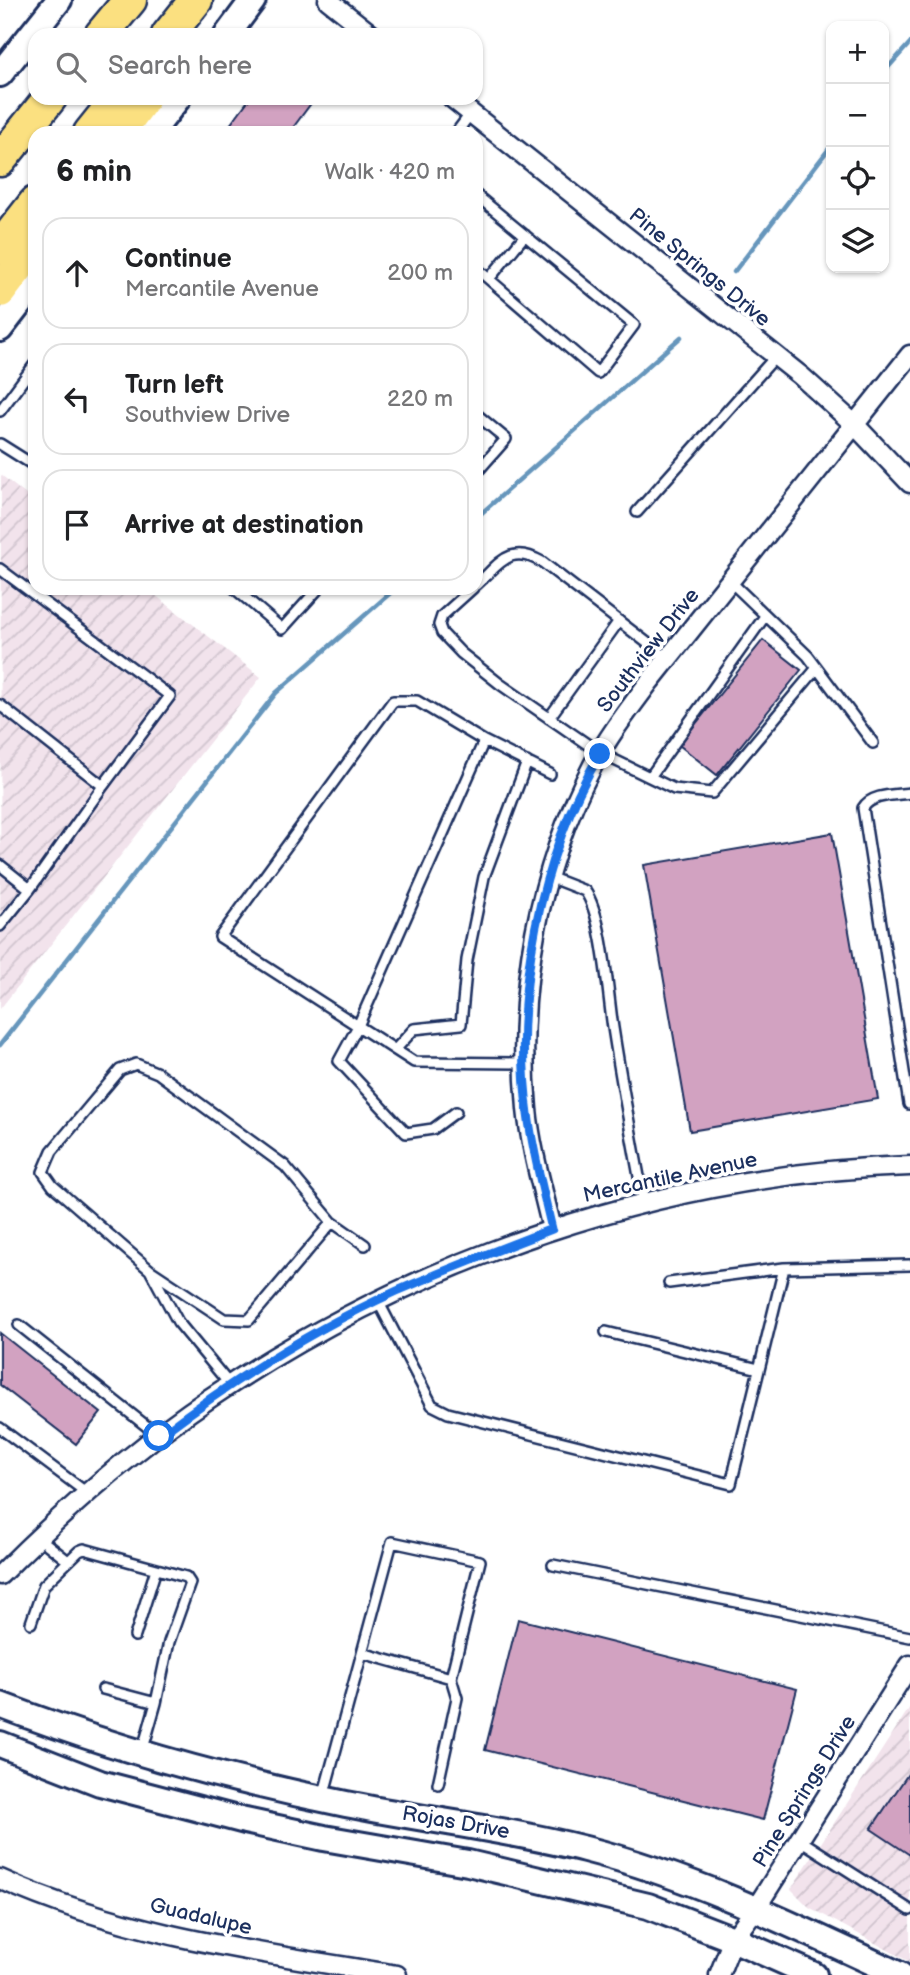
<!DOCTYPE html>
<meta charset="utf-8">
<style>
:root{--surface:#fff;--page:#f2f2f2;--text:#202124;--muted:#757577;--line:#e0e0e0}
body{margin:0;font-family:"Balsamiq Sans",sans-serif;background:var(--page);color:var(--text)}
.controls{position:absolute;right:21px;top:21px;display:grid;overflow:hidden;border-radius:14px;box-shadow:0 2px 5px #0004}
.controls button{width:63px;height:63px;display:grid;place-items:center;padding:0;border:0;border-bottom:2px solid var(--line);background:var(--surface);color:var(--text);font:35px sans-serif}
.stop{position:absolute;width:21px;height:21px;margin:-16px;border:5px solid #1a73e8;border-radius:50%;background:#fff}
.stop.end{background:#1a73e8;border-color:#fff;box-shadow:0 2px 7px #0008}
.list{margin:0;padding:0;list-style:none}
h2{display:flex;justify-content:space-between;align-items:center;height:91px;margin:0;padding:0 28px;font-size:30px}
h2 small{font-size:23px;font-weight:400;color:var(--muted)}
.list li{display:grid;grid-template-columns:46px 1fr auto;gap:21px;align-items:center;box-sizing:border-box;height:112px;margin:0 14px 14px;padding:0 14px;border:2px solid var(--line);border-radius:21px}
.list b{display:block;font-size:26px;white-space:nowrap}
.list p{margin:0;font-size:23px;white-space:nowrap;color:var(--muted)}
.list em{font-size:23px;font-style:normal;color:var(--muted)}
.icon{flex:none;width:38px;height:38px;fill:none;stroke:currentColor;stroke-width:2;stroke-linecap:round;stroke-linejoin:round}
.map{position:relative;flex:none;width:910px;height:1975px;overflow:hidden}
.search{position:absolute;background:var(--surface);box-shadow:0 2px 5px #0004;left:28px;top:28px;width:455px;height:77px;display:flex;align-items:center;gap:18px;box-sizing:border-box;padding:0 24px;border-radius:21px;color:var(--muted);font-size:26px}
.panel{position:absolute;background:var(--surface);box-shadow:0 2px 5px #0004;left:28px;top:126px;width:455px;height:469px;border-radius:21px}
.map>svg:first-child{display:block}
</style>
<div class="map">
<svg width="910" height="1975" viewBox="0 0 910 1975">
<defs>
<pattern id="industrial-furrows" width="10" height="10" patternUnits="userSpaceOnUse" patternTransform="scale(1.75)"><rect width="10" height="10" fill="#f2e3ec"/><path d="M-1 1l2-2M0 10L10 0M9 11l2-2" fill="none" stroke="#cfc3cd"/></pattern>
</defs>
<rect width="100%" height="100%" fill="#fff"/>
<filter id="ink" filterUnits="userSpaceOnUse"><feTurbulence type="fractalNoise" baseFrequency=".0143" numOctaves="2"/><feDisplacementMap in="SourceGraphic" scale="14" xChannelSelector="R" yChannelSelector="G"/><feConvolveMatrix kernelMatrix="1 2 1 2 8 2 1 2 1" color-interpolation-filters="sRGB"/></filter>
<g filter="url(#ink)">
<path fill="url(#industrial-furrows)" d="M 1,475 L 35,502 L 35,588 L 146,588 L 261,677 L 0,1009 Z
M 910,1707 L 910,1962 L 809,1907 L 791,1889 Z"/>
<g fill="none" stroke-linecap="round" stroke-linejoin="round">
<path stroke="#6696bc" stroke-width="4.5" d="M 884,72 L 910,43
M 734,272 L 831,146
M 476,518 L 681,337
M 0,1045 L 276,693 L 396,588"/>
</g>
<path fill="#d2a2c1" stroke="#1b2f5e" stroke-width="2" d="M 250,98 L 315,98 L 289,133 L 224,133 Z
M 763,640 L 801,670 L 717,775 L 679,745 Z
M 832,833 L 878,1099 L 690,1131 L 644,865 Z
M 0,1333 L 101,1413 L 76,1444 L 0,1385 Z
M 518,1619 L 797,1689 L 763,1820 L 485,1750 Z
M 910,1771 L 910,1855 L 871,1829 Z"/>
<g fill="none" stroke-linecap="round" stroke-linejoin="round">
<g stroke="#1b2f5e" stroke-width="14">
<path id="service" d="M 456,133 L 471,113
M 476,195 L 634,325 L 598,373 L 476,268
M 489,279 L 525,235
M 0,411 L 35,364
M 476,414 L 506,439 L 476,473
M 0,444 L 35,466
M 637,512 L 776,356
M 0,569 L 170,696 L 103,786
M 476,585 C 500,564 509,543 542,562 L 667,658
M 234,588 L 282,629 L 319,588
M 473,588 L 442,616 L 439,625 L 442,633 L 461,653 L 500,684 L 600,753 L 674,789 L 712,793 L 817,668 L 808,656 L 730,581
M 817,668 L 873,743
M 0,705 L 103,786 L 30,889 L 0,865
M 549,718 L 619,621
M 484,741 L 550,774
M 650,777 L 765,616
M 549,877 L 585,891 C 603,915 608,996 613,1028 C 622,1086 633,1145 644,1203
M 0,926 L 30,889
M 395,1050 L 414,1029 L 461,1024 L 467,960 L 484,877 L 527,762
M 909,1104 L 863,808 C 871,794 895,795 910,793
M 456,1112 L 433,1129 L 406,1133 L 339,1061 L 358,1026 L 484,741 L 417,701 L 393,701 L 220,937 L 414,1062 L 524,1063
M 332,1222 L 365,1245
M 150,1270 L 224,1319 L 249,1320 L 332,1222 L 285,1166 L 158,1073 L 136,1064 L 120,1070 L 52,1151 L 43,1172 L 53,1186 L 150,1270 L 178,1322 L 230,1385
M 669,1283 L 784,1268
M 378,1301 L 432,1405 L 448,1413 L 731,1484 L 784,1268 L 910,1265
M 19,1325 L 159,1436
M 606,1332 L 759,1369
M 0,1428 L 87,1493
M 38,1537 L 68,1561
M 553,1565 L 910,1637
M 31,1623 L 44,1585 L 79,1551 L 84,1549 L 186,1577 L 190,1583 L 169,1642 L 156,1703
M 135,1636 L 156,1569
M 103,1689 L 156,1703 L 142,1752
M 438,1784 L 457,1698 L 451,1678
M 323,1797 L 392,1542 L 480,1561 L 451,1678 L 362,1653
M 800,1840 L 910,1910"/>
</g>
<g stroke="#1b2f5e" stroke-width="23">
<path id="minor" d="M 328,0 L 372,35
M 452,98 L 801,376 L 854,424 L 910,483
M 552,1229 C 543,1190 531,1150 527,1109 C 516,991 538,870 593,765 C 609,735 630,708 650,681 L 910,355
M 0,1575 C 65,1510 134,1449 210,1398 C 415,1259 663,1173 910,1166
M 0,1879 C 125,1936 263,1953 397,1975
M 719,1975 L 733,1939 L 756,1908 L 910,1665"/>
</g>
<g stroke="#1b2f5e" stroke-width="30">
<path id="secondary" d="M 227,35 L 253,0
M 0,74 L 59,0
M 151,133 L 178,98
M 0,329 L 35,284
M 0,1705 C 112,1748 228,1780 346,1804 C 426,1820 506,1829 585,1849 C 695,1877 797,1927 900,1975
M 0,1744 L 100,1783 L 245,1821 L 324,1838 L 468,1863 L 648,1906 L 733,1939 L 814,1975"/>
</g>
<g stroke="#1b2f5e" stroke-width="37">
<path id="motorway" d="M 101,35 L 130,0
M 168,35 L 196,0
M 90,133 L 118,98
M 118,133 L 144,98
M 0,160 L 50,98
M 0,248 L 35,203
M 0,291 L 35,245"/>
</g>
<use href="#service" stroke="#fff" stroke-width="9"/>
<use href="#minor" stroke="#fff" stroke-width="18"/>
<use href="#secondary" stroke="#fff" stroke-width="24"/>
<use href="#motorway" stroke="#fbe080" stroke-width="32"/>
</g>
</g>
<g fill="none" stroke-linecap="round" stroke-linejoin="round" filter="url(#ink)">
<path stroke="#1a73e8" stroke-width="9" d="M 159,1436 C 233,1380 313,1329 397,1291 C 448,1269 500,1249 552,1229 C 543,1191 533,1153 528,1114 C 512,998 540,854 600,754"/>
</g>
<g text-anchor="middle" stroke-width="7" stroke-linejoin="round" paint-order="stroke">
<g font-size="21" fill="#1b2f5e" stroke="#fff">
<text transform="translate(700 267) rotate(39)" y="7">Pine Springs Drive</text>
<text transform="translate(648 650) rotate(-52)" y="7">Southview Drive</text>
<text transform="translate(670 1177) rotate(-12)" y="7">Mercantile Avenue</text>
<text transform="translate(804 1791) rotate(-58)" y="7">Pine Springs Drive</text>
<text transform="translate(456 1822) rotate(10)" y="7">Rojas Drive</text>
<text transform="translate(201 1916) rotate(13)" y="7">Guadalupe</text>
</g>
</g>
</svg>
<div class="controls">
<button>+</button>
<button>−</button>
<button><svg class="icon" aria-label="locate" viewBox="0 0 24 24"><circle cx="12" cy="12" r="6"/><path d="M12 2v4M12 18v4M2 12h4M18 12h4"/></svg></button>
<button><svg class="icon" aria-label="layers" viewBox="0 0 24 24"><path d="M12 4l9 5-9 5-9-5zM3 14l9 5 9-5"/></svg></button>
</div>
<div class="stop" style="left:159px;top:1436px"></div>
<div class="stop end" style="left:600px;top:754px"></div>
<div class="search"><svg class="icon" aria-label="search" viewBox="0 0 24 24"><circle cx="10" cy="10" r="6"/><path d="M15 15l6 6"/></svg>Search here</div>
<section class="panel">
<h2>6 min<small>Walk · 420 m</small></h2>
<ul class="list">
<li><svg class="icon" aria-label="ahead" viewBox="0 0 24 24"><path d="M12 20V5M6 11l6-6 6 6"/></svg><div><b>Continue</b><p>Mercantile Avenue</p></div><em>200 m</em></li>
<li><svg class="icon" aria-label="left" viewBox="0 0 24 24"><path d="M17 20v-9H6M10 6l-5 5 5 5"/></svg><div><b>Turn left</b><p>Southview Drive</p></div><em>220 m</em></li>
<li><svg class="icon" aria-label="arrive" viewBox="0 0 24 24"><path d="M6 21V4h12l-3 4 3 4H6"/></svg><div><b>Arrive at destination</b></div></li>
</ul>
</section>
</div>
